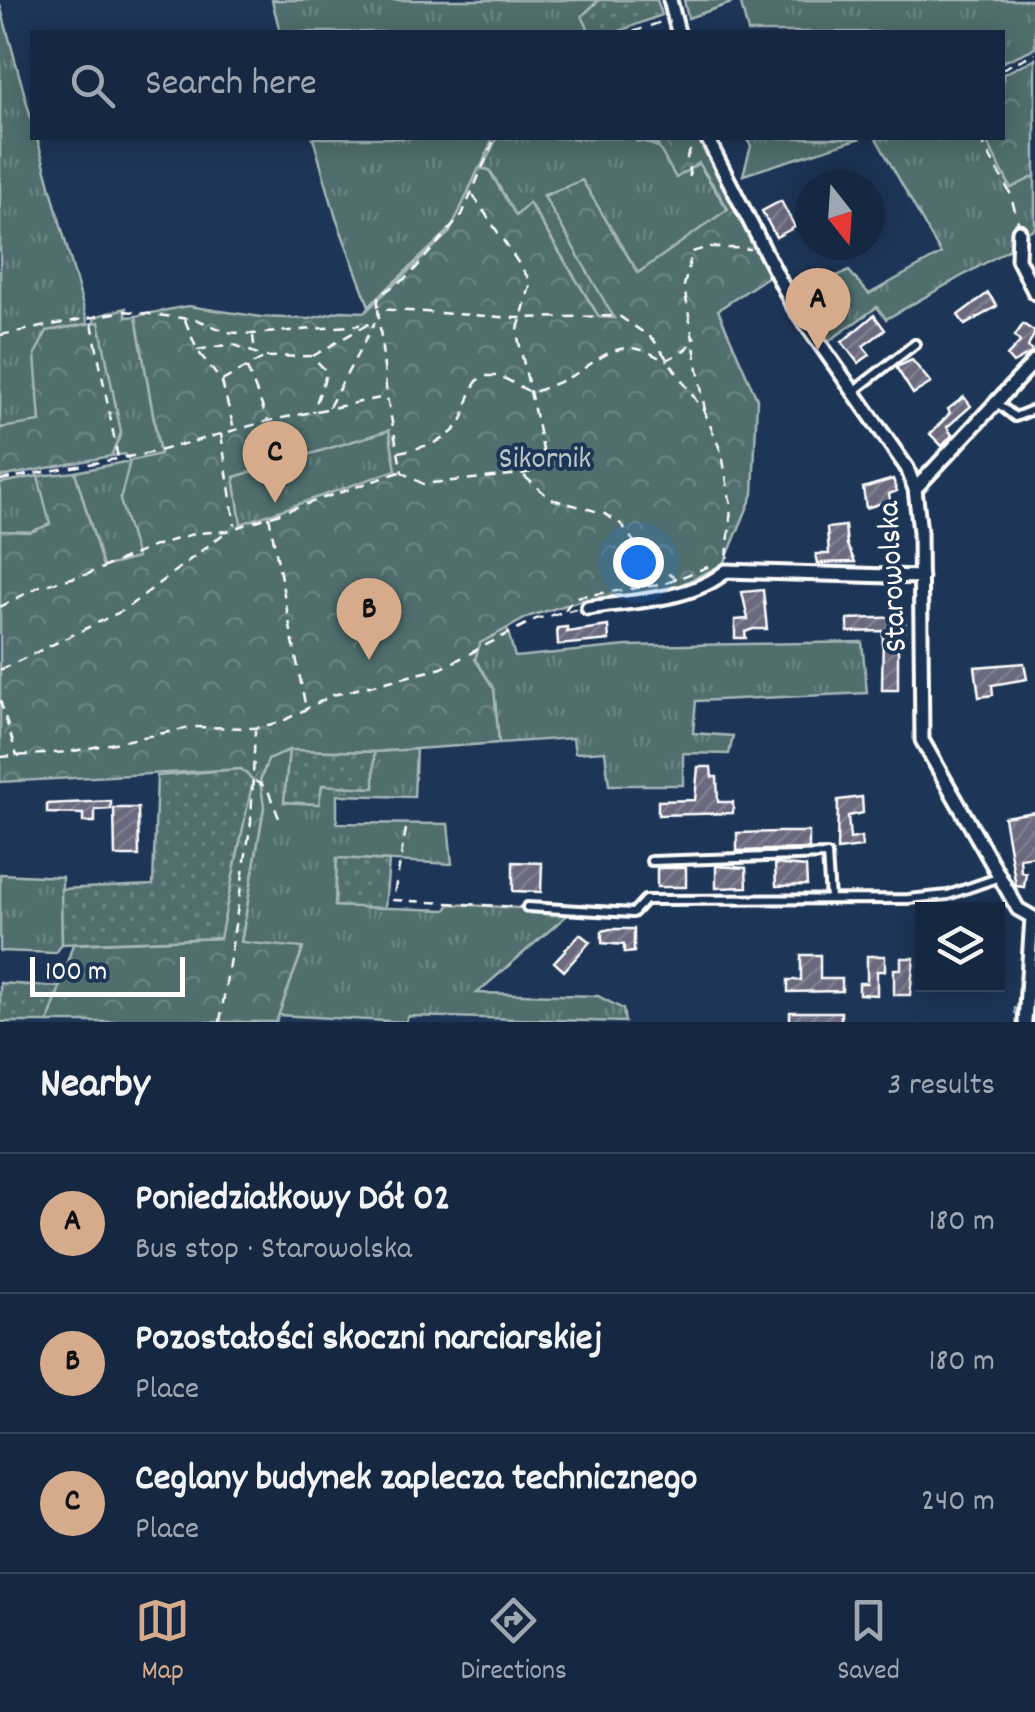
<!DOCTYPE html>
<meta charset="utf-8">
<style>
:root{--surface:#162841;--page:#1f3048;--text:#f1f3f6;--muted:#9ea6b1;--line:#35445a;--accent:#d6ab8b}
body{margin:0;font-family:Dekko,sans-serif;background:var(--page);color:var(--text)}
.controls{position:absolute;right:30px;bottom:30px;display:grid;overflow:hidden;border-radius:0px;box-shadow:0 5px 25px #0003}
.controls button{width:90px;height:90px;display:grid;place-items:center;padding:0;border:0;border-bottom:2px solid var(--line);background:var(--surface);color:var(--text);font:50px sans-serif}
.compass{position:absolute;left:795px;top:170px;width:90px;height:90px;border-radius:50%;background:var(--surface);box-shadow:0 5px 25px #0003;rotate:163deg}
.scale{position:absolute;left:30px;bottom:25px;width:155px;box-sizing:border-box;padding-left:10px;border:5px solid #fff;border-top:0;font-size:28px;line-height:35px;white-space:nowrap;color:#fff;-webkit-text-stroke:8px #1d3557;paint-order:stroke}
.you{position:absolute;left:638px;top:562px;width:35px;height:35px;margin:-25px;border:8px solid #fff;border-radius:50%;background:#1a73e8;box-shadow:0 0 0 15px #1a73e833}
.badge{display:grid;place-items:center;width:65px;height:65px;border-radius:50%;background:var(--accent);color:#111;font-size:32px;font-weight:700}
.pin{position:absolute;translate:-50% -82px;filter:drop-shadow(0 2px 5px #0008)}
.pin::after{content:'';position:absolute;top:52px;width:35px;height:30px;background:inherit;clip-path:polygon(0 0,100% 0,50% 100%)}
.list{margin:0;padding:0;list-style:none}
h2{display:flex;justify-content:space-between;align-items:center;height:130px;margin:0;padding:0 40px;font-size:42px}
h2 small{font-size:32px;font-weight:400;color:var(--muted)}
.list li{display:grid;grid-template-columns:65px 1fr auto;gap:30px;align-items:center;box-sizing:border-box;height:140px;padding:0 40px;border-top:2px solid var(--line)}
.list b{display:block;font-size:38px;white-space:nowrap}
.list p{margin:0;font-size:32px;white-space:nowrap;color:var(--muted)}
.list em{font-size:32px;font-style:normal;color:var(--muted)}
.icon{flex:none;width:55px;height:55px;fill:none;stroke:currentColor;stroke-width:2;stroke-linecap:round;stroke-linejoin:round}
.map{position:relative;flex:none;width:1035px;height:1022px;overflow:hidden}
.search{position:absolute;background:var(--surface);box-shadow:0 5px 25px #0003;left:30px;right:30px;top:30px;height:110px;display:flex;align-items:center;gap:25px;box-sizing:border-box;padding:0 35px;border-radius:0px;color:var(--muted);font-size:38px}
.sheet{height:550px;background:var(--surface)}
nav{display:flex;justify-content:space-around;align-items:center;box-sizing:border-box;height:140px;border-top:2px solid var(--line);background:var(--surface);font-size:28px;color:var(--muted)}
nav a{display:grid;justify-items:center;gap:5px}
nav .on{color:var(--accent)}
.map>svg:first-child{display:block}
</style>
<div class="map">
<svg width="1035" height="1022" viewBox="0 0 1035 1022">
<defs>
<pattern id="grass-tufts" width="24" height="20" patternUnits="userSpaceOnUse" patternTransform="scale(2.5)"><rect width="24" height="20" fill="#4f6e6d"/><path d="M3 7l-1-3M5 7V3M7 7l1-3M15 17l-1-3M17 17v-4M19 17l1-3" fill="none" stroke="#698483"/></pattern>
<pattern id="forest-crowns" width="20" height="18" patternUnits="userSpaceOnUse" patternTransform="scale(2.5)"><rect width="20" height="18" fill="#4f6e6d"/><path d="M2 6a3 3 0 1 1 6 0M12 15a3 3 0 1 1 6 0" fill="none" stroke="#698483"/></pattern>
<pattern id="park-dots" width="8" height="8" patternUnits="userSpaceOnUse" patternTransform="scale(2.5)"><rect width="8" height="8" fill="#4f6e6d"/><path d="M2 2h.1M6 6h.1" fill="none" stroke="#698483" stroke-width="1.8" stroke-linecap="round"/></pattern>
<pattern id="building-hatch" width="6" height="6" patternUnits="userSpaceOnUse" patternTransform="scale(2.5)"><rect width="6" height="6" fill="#6a697e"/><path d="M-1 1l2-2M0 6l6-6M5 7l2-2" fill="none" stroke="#808091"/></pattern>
</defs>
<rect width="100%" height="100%" fill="#1d3557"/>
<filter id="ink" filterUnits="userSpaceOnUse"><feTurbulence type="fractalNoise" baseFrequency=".01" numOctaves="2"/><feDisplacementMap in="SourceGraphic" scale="20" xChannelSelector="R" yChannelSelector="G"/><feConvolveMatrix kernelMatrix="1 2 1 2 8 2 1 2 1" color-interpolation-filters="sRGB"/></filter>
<g filter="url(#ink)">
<path fill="url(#grass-tufts)" stroke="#a7b6b6" stroke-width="2.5" d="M 272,0 L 599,0 L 582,16 L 590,32 L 280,32 Z
M 684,0 L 1035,0 L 1035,48 L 1003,62 L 1002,32 L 748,32 L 740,0 L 688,18 Z
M 0,5 L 32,122 L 32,138 L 37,138 L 88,324 L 47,331 L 40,351 L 40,423 L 0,428 Z
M 313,138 L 493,138 L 459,221 L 369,306 L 336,218 Z
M 497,138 L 635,138 L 698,163 L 728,210 L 638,273 L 582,181 L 544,195 L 615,318 L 599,317 L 530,204 L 516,217 L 490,170 L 482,169 Z
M 746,138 L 861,138 L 743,175 L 751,146 Z
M 876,138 L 985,138 L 1011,188 L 1035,176 L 1035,228 L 1026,233 L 1021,229 L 1015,246 L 886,319 L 877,307 L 829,341 L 800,304 L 819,283 L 849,271 L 869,294 L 941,254 Z
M 126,308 L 126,317 L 136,316 L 160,455 L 137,558 L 103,567 L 75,472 L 129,461 L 125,454 L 111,456 L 121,433 L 100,328 L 95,328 L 94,317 Z
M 390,430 L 397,470 L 241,525 L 234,477 Z
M 38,476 L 51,524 L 31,532 L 0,531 L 0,483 Z
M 507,628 L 515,657 L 627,646 L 862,642 L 867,693 L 696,701 L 693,733 L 733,736 L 729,754 L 683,753 L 683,785 L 609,785 L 605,751 L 575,753 L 573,738 L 499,743 L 494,689 L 475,659 L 480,643 Z
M 416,749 L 414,797 L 337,795 L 337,823 L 448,824 L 452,864 L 337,858 L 335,906 L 446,910 L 450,904 L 572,911 L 477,993 L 598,996 L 623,1009 L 625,1022 L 409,1016 L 405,1022 L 278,1015 L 303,949 L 241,943 L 264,807 L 260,780 L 268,759 L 289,750 L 284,802 L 318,804 L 322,785 L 374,788 L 374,752 Z
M 0,874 L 62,877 L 62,944 L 56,953 L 0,951 Z"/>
<path fill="url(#forest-crowns)" stroke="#a7b6b6" stroke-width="2.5" fill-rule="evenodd" d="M 1035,59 L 1035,176 L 1011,188 L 985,138 L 1002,138 L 1003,74 Z
M 635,138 L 702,138 L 769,276 L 718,310 L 757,399 L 753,494 L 724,564 L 670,590 L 586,599 L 530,616 L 480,643 L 475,659 L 494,689 L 499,743 L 374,752 L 289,750 L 268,760 L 260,780 L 264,807 L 241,942 L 303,948 L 276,1022 L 48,1022 L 73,944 L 220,938 L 241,769 L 0,782 L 0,531 L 31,532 L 50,524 L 38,476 L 75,472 L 103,567 L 137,558 L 120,500 L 130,461 L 160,454 L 136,316 L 188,306 L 261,317 L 309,319 L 341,311 L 365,312 L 450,232 L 479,168 L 489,170 L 516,216 L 529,203 L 599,317 L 614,318 L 544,196 L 582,180 L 638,273 L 728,209 L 699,163 L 676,178 L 656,143 L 636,141 ZM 389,430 L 396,470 L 241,524 L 234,477 Z
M 99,322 L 121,433 L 111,456 L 0,477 L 0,428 L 40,422 L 35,354 L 47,331 Z"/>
<path fill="url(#park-dots)" stroke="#a7b6b6" stroke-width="2.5" d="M 599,0 L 657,0 L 662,15 L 617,32 L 590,32 L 582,16 Z
M 289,750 L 374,752 L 374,788 L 322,785 L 319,804 L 284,802 Z
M 241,769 L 253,780 L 220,938 L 62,944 L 61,889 L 153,885 L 157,776 Z
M 337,858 L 389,861 L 385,908 L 335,906 Z
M 0,983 L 60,987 L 48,1022 L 0,1022 Z"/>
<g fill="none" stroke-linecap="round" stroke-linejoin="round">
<path stroke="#91a7bc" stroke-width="2.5" d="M 1015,1013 L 1015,1008"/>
</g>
<path fill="url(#building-hatch)" stroke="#fff" stroke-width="2.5" d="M 781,201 L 795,227 L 776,237 L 762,211 Z
M 988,293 L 997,306 L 965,325 L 958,315 Z
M 874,315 L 885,330 L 863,346 L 870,355 L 858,363 L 842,342 Z
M 1023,324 L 1035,332 L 1028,347 L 1033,352 L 1013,363 L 1007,356 L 1020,342 L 1015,336 Z
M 912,360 L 931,383 L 913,394 L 896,367 Z
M 964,397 L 971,406 L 947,427 L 952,435 L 942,446 L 930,434 L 950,413 L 948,409 Z
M 893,479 L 897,491 L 889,494 L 894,519 L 886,520 L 882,503 L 866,508 L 863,488 Z
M 845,526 L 847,545 L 855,562 L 818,563 L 816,554 L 829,554 L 827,528 Z
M 763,590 L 767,629 L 753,629 L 745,632 L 746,638 L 735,638 L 735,620 L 748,619 L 742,592 Z
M 905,617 L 905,631 L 898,631 L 898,690 L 882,690 L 883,631 L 848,632 L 848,619 Z
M 608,626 L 609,640 L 558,645 L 557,628 L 567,627 L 567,632 Z
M 1024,663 L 1027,679 L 992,685 L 993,695 L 979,697 L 975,667 Z
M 698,767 L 711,767 L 712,777 L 717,777 L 718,802 L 733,802 L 733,813 L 658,815 L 658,801 L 695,800 Z
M 862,797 L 863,813 L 848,816 L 850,839 L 861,837 L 862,847 L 837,850 L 838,800 Z
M 111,801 L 111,809 L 95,810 L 95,822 L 83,822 L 83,814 L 47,813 L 47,804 Z
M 114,808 L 138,808 L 139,856 L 115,856 Z
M 1035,812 L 1035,856 L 1020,858 L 1021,872 L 1026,873 L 1024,887 L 1016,886 L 1004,817 Z
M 779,832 L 809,832 L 809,849 L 737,851 L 737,833 Z
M 513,862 L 542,863 L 541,892 L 513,891 Z
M 775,864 L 806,867 L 807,885 L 776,886 Z
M 716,866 L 746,868 L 747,887 L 716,888 Z
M 657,868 L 686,868 L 686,887 L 657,887 Z
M 610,929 L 634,929 L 634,952 L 624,953 L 624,945 L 602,943 L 602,931 Z
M 580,934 L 590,942 L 564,971 L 554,962 Z
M 801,955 L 820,955 L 820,979 L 842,979 L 842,991 L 788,992 L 788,980 L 801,980 Z
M 867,956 L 885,956 L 885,971 L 877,971 L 877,995 L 859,994 L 859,983 L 867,983 Z
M 901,958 L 914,958 L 910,995 L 894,995 L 894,969 L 901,969 Z
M 790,1012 L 841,1012 L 841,1022 L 790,1022 Z"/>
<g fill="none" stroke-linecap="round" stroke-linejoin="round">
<g stroke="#fff" stroke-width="14">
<path id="lane" d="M 854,391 L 915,344
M 997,403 L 1015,417 L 1035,409
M 651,861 L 827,855 L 830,899
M 527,907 L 633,913 L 645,900 L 908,899 L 948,895 L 1000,877"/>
</g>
<g stroke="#fff" stroke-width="19">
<path id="street" d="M 670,0 L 678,32
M 707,138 L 792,304 L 907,468 L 915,489 L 920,532 L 922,740 L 1018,909 L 1032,917
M 1019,231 L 1018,259 L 1035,293
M 915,489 L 1035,361
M 588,608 C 632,601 691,601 726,571 L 921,577
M 1025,1022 L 1032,917"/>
</g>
<path stroke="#fff" stroke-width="2.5" stroke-dasharray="10 8" stroke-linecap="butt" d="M 633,32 L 664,21
M 1002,69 L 1035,53
M 980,138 L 1010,193 L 1018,222
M 690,177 L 687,157 L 696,139
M 473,195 L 531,282 L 517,333 L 545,459 L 535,471 L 522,474 L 423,484 L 402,472 L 387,397 L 378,309 L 517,318 L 619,316 L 653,339 L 705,413 L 722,454 L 731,506 L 727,561
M 378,307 L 378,296 L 409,276 L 462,215 L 495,138
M 185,320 L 197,350 L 222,382 L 234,429
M 92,323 L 118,458
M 0,335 L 125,311 L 198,320 L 227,332 L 253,334 L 360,325
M 253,336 L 255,353
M 197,350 L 232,344 L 265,357 L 312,356 L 327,372 L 313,412
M 313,356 L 375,320
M 247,368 L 268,421
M 222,381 L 263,358
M 329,407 L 375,322
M 705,411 L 684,286 L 692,252 L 709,247 L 751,249
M 221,434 L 235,525
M 399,452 C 425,447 456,441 465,412 C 469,397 471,386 482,376 L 500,376 L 532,393 C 547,387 563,381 577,373 C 610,351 625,336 665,361 L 685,350 L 695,337
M 524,476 L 551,499 L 603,513 L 621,524 L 648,561 L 680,581
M 0,480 L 155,452 L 268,421 L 385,397
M 269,516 L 305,704
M 0,607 L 40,586 L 88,574 L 157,545 L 196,533 L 227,531 L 400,472
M 565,610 L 575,597 L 664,584 L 715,564
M 0,670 L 124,610 L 226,532
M 0,700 L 17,756
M 0,757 L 69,752 L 194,727 L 255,728 L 281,722 L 333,695 L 442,668 L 536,619 L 576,609
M 255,781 L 267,788 L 279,818
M 406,829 L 393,900 L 520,907
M 220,1022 L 251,822 L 255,730"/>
<use href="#lane" stroke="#1d3557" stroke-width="6"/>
<use href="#street" stroke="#1d3557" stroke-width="11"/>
</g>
</g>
<g text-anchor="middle" stroke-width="8" stroke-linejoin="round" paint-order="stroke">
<g font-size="32" fill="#b9c5c5" stroke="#1d3557">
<text x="545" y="467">Sikornik</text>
</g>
<g font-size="32" fill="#fff" stroke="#1d3557">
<text transform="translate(890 577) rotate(-93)" y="11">Starowolska</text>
</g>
</g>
</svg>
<div class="controls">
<button><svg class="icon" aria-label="layers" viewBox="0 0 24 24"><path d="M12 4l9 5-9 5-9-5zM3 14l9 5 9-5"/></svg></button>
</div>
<svg class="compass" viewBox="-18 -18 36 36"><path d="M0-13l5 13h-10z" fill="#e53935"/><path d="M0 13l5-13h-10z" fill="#9ea6b1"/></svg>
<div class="scale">100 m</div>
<div class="you"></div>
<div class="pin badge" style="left:818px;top:350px">A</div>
<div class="pin badge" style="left:369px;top:660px">B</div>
<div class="pin badge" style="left:275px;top:503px">C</div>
<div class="search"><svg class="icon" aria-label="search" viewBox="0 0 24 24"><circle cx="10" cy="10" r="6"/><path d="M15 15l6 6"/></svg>Search here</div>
</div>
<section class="sheet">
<h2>Nearby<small>3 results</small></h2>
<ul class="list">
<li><span class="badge">A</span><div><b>Poniedziałkowy Dół 02</b><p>Bus stop · Starowolska</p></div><em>180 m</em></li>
<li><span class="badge">B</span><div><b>Pozostałości skoczni narciarskiej</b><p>Place</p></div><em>180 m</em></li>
<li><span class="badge">C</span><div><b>Ceglany budynek zaplecza technicznego</b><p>Place</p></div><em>240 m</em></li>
</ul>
</section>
<nav>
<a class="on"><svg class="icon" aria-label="map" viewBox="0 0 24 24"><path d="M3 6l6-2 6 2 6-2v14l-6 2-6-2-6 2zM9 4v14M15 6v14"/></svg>Map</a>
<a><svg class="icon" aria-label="directions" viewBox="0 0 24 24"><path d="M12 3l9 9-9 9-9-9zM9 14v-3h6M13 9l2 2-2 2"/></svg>Directions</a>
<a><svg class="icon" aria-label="saved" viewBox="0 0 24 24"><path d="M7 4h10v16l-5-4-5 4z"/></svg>Saved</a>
</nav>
